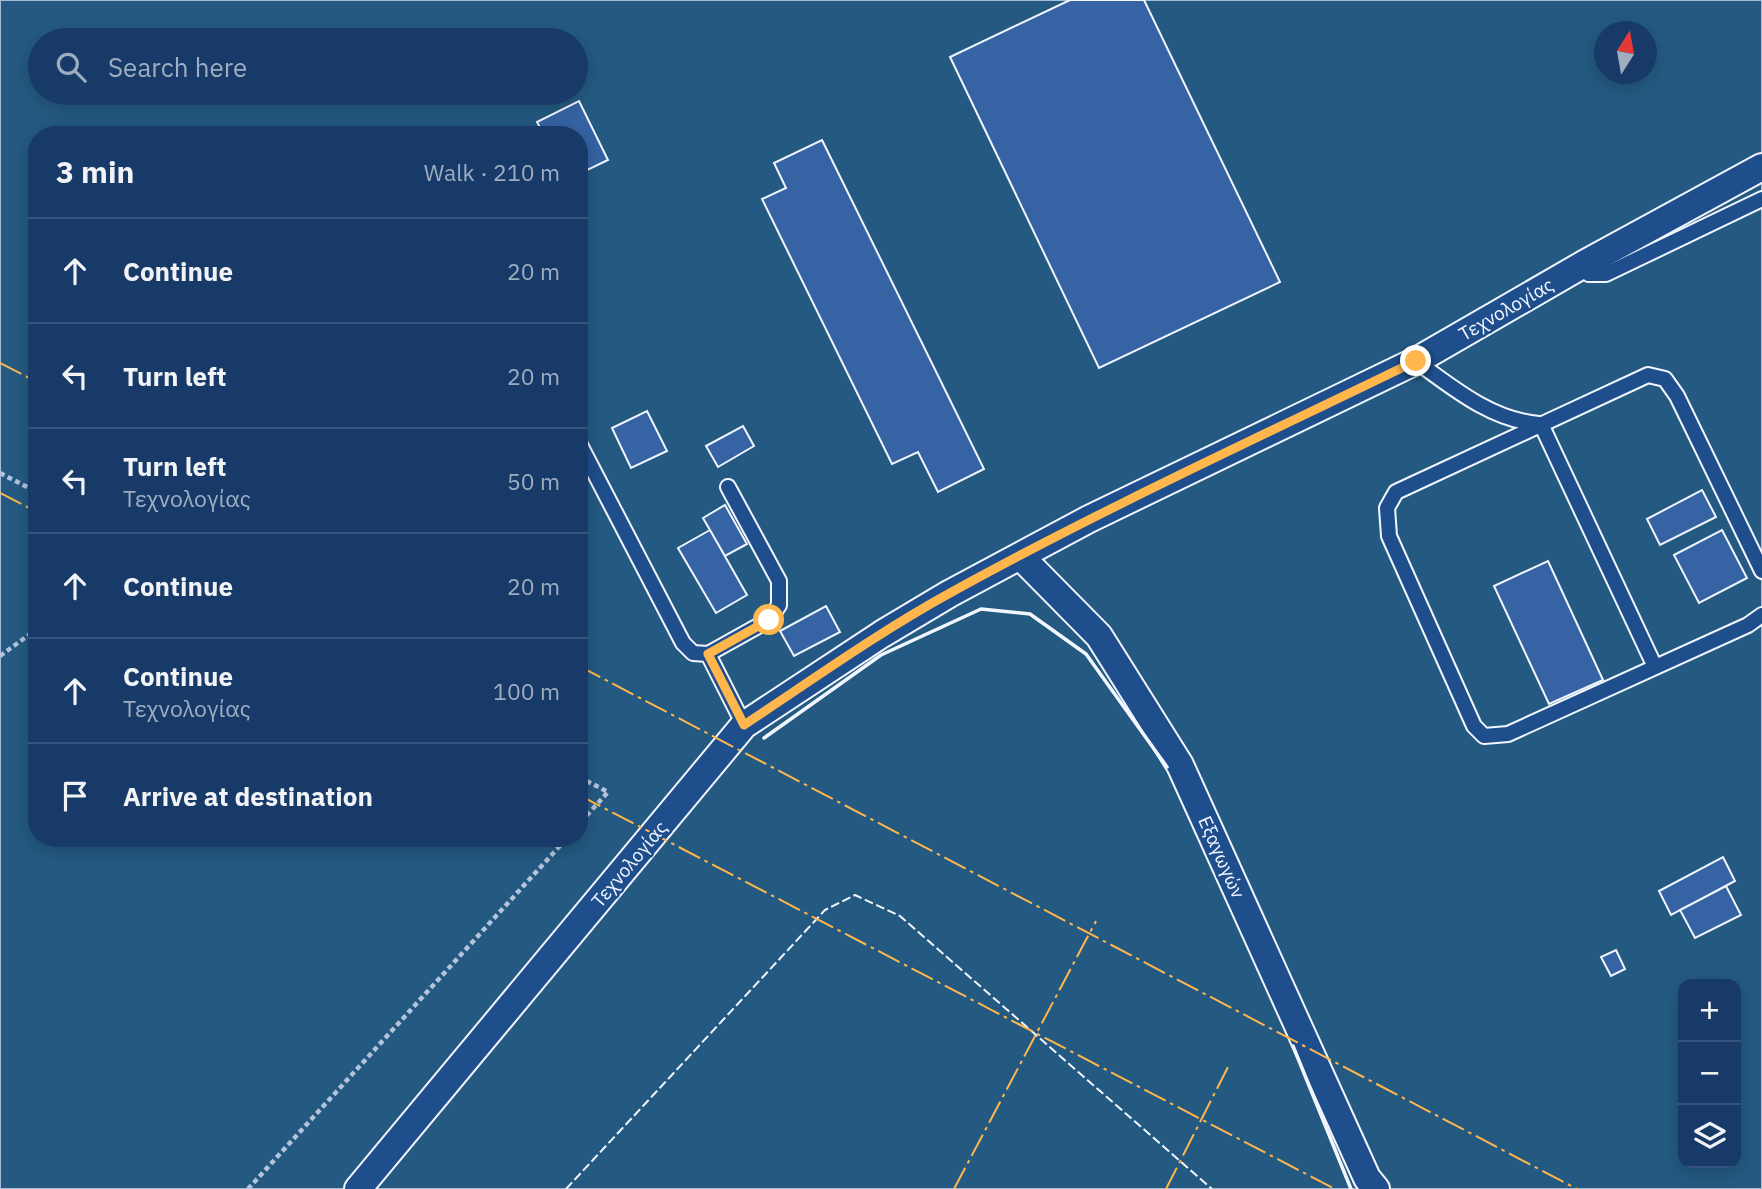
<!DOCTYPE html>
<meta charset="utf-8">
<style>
:root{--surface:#173a69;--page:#20416f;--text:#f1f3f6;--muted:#9eadc0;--line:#36547d}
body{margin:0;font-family:"IBM Plex Sans",sans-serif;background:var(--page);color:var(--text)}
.controls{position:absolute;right:21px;bottom:21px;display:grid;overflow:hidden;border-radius:14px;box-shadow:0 4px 18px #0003}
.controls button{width:63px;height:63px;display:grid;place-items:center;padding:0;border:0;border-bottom:2px solid var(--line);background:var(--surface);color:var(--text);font:35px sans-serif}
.compass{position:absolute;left:1594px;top:21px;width:63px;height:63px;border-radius:50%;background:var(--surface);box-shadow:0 4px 18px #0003;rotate:11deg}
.stop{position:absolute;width:21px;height:21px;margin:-16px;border:5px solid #ffb74d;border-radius:50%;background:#fff}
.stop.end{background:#ffb74d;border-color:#fff;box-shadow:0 2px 7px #0008}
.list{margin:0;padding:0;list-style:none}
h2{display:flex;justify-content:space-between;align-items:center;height:91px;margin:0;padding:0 28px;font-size:30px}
h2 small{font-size:23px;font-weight:400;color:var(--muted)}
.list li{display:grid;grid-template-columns:46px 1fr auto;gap:21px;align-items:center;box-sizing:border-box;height:105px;padding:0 28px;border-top:2px solid var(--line)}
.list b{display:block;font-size:26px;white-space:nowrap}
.list p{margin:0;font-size:23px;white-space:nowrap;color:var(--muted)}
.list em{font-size:23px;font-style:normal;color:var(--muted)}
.icon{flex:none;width:38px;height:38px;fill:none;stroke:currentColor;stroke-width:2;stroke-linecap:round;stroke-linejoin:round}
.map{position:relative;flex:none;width:1762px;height:1189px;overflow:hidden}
.search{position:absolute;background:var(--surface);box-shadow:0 4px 18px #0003;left:28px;top:28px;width:560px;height:77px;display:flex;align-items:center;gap:18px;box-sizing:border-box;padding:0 24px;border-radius:38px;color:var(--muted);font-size:26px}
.panel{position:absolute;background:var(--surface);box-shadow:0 4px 18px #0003;left:28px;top:126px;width:560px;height:721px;border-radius:28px}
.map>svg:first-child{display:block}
</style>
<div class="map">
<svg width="1762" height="1189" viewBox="0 0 1762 1189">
<rect width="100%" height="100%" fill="#1f4e8c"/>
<path fill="#245a82" stroke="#a8bbd7" stroke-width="2" fill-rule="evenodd" d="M 0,0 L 1762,0 L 1762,1189 L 0,1189 ZM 1604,32 L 1646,32 L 1646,74 L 1604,74 ZM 40,40 L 576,40 L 576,93 L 40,93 ZM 37,135 L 579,135 L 579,838 L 37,838 ZM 1683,984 L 1736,984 L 1736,1163 L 1683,1163 Z"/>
<path fill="#3563a3" stroke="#f2f6ff" stroke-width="2" d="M 1070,0 L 1144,0 L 1280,282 L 1099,368 L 950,57 Z
M 579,101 L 608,160 L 579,174 L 579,135 L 544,135 L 537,122 Z
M 822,140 L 984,469 L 938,492 L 918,452 L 892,464 L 762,199 L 786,188 L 774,163 Z
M 647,411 L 667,451 L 631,468 L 612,428 Z
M 743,426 L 754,446 L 718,467 L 706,446 Z
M 1702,490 L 1716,517 L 1660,545 L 1647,519 Z
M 725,505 L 747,544 L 725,556 L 703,518 Z
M 710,530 L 747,595 L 716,613 L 678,548 Z
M 1722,530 L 1747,578 L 1699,603 L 1674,555 Z
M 1548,561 L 1603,680 L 1549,704 L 1494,586 Z
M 826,606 L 840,632 L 794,656 L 780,631 Z
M 1723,857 L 1735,881 L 1671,915 L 1659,891 Z
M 1726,886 L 1741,915 L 1695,938 L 1680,910 Z
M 1616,950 L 1625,969 L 1611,976 L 1601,957 Z"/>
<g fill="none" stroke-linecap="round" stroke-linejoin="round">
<g stroke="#f2f6ff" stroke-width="18">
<path id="lane" d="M 1584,264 L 1589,274 L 1606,274 L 1762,199
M 1416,361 C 1454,389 1492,420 1539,424
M 1541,424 L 1655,667
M 579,443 L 683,643 L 693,653 L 708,654 L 769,620 L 779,605 L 779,581 L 728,487
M 1762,571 L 1677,396 L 1665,379 L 1648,375 L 1396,492 L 1387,508 L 1389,536 L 1474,726 L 1484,736 L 1508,734 L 1748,625 L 1762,615
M 708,654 L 744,725"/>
</g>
<g stroke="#f2f6ff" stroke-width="30">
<path id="street" d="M 1020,556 L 1099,636 L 1180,765 L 1367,1178 L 1376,1189
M 358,1189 L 744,725 L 882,634 L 949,594 L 1089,519 L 1416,361 L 1584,264 L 1762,167"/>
</g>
<path stroke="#b3c4dc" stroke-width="4.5" stroke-dasharray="5 3.5" stroke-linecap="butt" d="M 0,473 L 37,492
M 0,656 L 37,629
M 579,777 L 608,792 L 579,824
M 248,1189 L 567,838"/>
<use href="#lane" stroke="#1f4e8c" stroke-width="14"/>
<use href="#street" stroke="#1f4e8c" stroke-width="26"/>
<path stroke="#f2f6ff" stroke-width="2" stroke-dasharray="9 3.5" stroke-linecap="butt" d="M 566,1189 L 825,910 L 855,895 L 900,916 L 1212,1189"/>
<path stroke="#f2f6ff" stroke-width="3.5" d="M 764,738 L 881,655 L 981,609 L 1030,614 L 1086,654 L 1167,767
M 1293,1046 L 1351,1189"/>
<path stroke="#ffb74d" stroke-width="2" stroke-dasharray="24 5 3.5 5" stroke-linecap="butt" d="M 0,363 L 37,382
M 0,493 L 37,512
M 579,666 L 1577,1189
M 579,795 L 1335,1189
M 954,1189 L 1096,921
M 1166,1189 L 1229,1065"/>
</g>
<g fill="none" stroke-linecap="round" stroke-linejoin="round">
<path stroke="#ffb74d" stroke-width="9" d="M 769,620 L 708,654 L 744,725 C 812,680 879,632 950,593 C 1102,509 1260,437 1416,361"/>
</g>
<g text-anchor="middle" stroke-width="5" stroke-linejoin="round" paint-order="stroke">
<g font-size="19" fill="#f2f6ff" stroke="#1f4e8c">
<text transform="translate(1506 309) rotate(-30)" y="7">Τεχνολογίας</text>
<text transform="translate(1222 857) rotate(66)" y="7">Εξαγωγών</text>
<text transform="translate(629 864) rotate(-50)" y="7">Τεχνολογίας</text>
</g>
</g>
</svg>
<div class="controls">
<button>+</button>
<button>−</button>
<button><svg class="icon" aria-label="layers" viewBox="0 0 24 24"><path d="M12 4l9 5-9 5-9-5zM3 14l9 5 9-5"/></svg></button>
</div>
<svg class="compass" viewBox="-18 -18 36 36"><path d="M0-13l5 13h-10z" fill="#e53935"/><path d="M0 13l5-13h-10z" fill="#9eadc0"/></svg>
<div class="stop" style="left:769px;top:620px"></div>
<div class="stop end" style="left:1416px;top:361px"></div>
<div class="search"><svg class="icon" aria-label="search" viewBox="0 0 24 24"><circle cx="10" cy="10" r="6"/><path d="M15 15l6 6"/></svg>Search here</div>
<section class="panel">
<h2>3 min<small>Walk · 210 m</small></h2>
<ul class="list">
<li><svg class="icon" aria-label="ahead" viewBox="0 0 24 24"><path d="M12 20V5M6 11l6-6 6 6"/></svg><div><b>Continue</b></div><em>20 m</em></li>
<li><svg class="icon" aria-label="left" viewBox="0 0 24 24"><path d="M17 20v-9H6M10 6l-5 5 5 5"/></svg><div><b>Turn left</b></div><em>20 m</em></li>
<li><svg class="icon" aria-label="left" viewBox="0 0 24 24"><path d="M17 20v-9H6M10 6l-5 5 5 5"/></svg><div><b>Turn left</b><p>Τεχνολογίας</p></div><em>50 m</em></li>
<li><svg class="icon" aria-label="ahead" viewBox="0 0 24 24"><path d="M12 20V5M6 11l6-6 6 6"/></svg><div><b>Continue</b></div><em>20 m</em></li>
<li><svg class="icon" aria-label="ahead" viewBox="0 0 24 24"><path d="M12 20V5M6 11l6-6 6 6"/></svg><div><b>Continue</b><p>Τεχνολογίας</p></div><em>100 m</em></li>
<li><svg class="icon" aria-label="arrive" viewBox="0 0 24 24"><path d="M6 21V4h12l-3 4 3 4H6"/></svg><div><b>Arrive at destination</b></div></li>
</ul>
</section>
</div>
